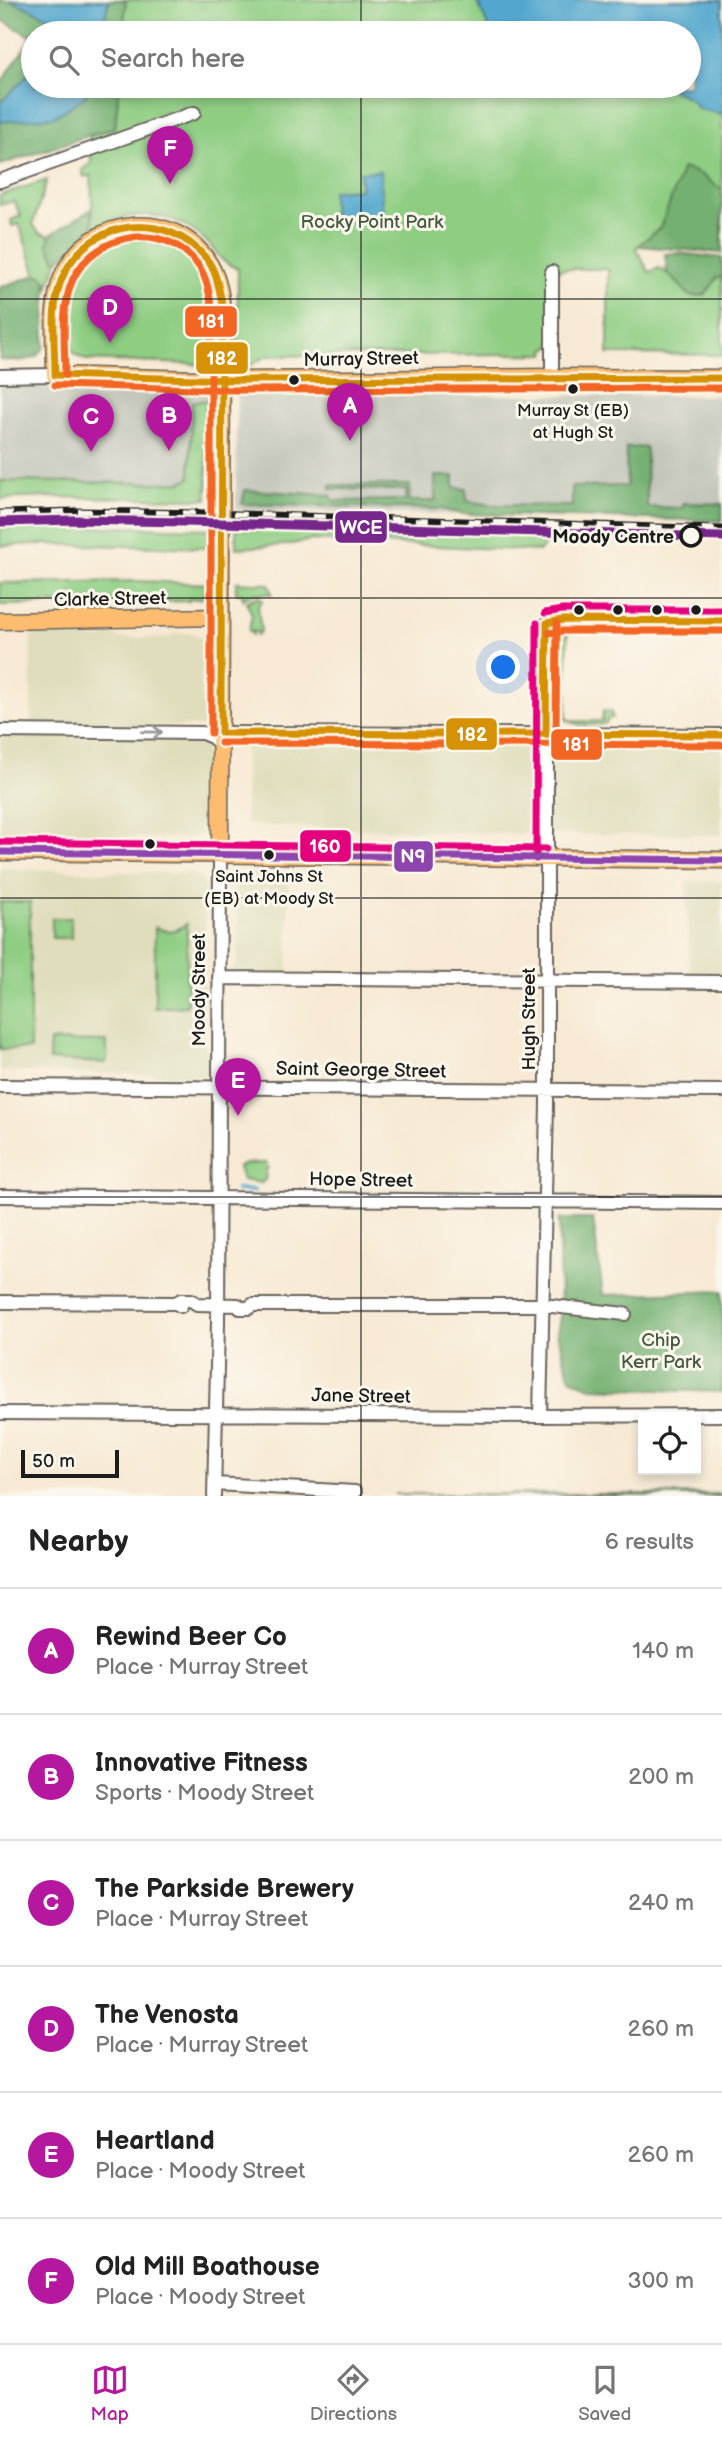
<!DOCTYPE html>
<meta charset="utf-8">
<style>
:root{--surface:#fff;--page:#f6f6f6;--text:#222;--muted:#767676;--line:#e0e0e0;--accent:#b5179e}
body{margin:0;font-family:"Balsamiq Sans",sans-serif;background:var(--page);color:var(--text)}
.controls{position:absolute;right:21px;bottom:21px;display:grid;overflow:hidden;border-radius:0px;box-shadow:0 4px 10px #0003}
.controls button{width:63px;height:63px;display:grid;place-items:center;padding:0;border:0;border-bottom:2px solid var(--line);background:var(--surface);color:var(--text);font:35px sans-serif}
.scale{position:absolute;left:21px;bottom:18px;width:98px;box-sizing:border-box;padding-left:7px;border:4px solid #1c1c1c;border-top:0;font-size:19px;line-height:24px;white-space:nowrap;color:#1c1c1c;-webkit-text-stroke:5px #fbf7ec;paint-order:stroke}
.you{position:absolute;left:504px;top:668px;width:24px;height:24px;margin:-18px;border:5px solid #fff;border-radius:50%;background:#1a73e8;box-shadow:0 0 0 10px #1a73e833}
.badge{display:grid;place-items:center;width:46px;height:46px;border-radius:50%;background:var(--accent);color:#fff;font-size:23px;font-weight:700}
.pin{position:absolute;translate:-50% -58px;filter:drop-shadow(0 2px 4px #0008)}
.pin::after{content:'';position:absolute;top:37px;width:24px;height:21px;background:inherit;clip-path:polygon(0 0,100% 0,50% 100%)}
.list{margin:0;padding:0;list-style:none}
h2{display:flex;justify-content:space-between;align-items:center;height:91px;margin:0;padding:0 28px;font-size:30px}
h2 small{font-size:23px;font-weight:400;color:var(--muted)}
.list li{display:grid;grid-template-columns:46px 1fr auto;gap:21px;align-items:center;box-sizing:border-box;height:126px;padding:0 28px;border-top:2px solid var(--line)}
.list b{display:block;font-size:26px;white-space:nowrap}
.list p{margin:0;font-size:23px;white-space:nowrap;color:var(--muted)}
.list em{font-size:23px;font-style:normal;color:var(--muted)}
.icon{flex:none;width:38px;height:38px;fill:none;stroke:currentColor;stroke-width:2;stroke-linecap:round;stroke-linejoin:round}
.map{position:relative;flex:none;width:722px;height:1496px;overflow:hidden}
.search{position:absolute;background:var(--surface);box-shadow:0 4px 10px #0003;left:21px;right:21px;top:21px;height:77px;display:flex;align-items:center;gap:18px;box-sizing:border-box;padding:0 24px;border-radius:38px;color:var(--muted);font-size:26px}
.sheet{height:847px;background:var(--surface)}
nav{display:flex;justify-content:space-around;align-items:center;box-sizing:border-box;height:98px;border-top:2px solid var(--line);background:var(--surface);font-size:19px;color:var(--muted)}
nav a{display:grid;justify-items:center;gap:4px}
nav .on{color:var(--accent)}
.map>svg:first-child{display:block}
</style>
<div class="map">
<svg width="722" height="1496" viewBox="0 0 722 1496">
<rect width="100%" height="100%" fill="#fbf7ec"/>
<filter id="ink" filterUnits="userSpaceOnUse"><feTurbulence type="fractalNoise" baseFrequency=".0143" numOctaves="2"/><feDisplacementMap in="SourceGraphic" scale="14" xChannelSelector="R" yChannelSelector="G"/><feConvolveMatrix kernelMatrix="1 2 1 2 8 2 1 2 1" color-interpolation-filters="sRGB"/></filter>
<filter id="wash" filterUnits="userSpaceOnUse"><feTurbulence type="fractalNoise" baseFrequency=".00686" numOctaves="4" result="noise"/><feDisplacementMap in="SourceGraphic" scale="28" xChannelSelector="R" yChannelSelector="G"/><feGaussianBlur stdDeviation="1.57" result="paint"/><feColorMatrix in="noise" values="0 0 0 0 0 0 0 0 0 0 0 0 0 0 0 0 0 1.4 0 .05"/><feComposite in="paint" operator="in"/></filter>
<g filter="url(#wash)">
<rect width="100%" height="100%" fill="#f7e9d3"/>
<path fill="#dfddbb" d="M 31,633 L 63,633 L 71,638 L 102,638 L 111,633 L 118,638 L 168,638 L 175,633 L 191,633 L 199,636 L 206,647 L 207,665 L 202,671 L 201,697 L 206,703 L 206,726 L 31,726 Z
M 0,736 L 198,737 L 206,746 L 205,824 L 202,831 L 197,836 L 188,838 L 0,836 Z
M 722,742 L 722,835 L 522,834 L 245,825 L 245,744 Z
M 0,868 L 103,872 L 190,873 L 202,879 L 206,891 L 204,1042 L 210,1057 L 208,1069 L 203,1076 L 0,1071 Z
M 289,872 L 288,973 L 231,972 L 237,963 L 238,908 L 233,901 L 235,881 L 246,873 Z
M 686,881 L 722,882 L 722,978 L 690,977 Z"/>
<path fill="#c3c6b9" d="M 0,386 L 208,392 L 212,407 L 211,490 L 0,488 Z
M 237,394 L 722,396 L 722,520 L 236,510 Z"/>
<path fill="#8fcd83" stroke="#567450" stroke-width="2" d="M 126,0 L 722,0 L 722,190 L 711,183 L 669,210 L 660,228 L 636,248 L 649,272 L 659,268 L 680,282 L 690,296 L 705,295 L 717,278 L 722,277 L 722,355 L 608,354 L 608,269 L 563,269 L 552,272 L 552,347 L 546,348 L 545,354 L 267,356 L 251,365 L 237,365 L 238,269 C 216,259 221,256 206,241 C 172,209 132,209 93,228 L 91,175 L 84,177 L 82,170 L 91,163 L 90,136 L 115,127 L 119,86 L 689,86 L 689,33 L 123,33 Z
M 47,180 L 33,224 L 39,233 L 50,235 L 48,245 L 57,262 L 47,292 L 42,276 L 36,275 L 19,224 L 12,226 L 11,220 L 21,216 L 14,201 L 0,205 L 0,195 Z
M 135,234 C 178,238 212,263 213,310 C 214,327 212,346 212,365 L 87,360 C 44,348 67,271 94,250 C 106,240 120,237 135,234 Z
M 210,400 L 212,407 L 206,408 L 207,499 L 49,497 L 0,499 L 0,481 L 153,483 L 181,482 L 190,478 L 192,402 Z
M 132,527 L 210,529 L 211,548 L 40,544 L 0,546 L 0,528 Z
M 236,529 L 546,534 L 546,543 L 540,551 L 312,540 L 286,545 L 236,548 Z
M 140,581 L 210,584 L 210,589 L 206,589 L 202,598 L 189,599 L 189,601 L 0,605 L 0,583 Z
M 236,582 L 269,584 L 272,594 L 253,594 L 243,599 L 243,595 L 236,593 Z
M 254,598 L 261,598 L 262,601 L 258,606 L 261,631 L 257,635 L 257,632 L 253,631 L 253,635 L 249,631 L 252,614 L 246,602 Z
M 568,634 L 567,718 L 572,721 L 602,721 L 603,711 L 611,712 L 613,718 L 609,718 L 605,724 C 591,725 570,728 562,715 L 562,640 L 563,635 Z
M 0,902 L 30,902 L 30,1049 L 0,1049 Z
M 52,918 L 71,918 L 71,938 L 52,938 Z
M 187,924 L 187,1006 L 155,1008 L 155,927 C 169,934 174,931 187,924 Z
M 50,1041 L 107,1042 L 107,1060 L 105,1063 L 49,1060 Z
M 266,1163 L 268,1168 L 265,1172 L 266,1178 L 262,1183 L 242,1180 L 238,1167 L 246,1164 Z"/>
<path fill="#73b071" stroke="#486646" stroke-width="2" d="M 0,0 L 20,3 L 49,17 L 45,33 L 33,33 C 33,73 32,77 0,103 L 0,84 L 32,37 L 0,19 Z
M 109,0 L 126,0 L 123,33 L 101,33 Z
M 88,86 L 119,86 L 115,127 L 0,165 L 0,121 L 86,96 Z
M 683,168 L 700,174 L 722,190 L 722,253 L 638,246 L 660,228 Z
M 92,209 L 93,228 L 57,262 L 48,245 L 50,235 Z
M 677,253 L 722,258 L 722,277 L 717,278 L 705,295 L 690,296 L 667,272 L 665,254 Z
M 36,275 L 42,276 L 47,282 L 44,347 C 36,364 16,360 0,360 L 0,287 Z
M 646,447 L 647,507 L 683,508 L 683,503 L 722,504 L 722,521 L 462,514 L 441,509 L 242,504 L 245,490 L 330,495 L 334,501 L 406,500 L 406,490 L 331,489 L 331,485 L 410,485 L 409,501 L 435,501 L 435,476 L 454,476 L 454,488 L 466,489 L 467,501 L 493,505 L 572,506 L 572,487 L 627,486 L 626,448 Z
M 559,1219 L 593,1219 L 603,1295 L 722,1291 L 722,1392 L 591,1388 L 570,1378 L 557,1333 L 560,1317 Z
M 394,1494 L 722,1494 L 722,1496 Z"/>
<path fill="#52a7ce" stroke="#376275" stroke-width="2" d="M 10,0 L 109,0 L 101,33 L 45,33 L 49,17 Z
M 476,0 L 722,0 L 722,114 L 699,109 L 690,99 L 671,89 L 644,86 L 689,86 L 689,33 L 496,33 L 490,30 Z
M 33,64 L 33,86 L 88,86 L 86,96 L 54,117 L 0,122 L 0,103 L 30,73 Z
M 380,171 L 383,218 L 333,221 L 332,191 L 360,189 L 360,172 Z"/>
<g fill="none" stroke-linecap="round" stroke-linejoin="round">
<path stroke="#52a7ce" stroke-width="4.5" d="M 237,1190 L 254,1191
M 506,1192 L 521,1192"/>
</g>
</g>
<g filter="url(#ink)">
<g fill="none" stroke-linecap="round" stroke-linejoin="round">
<g stroke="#69645c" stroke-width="16">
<path id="minor" d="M 0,181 L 194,113
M 552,272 L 552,377
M 0,376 L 55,375
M 0,731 L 202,733 L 212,737 L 221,745
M 221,733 L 722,735
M 219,978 L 722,982
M 0,1086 L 722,1091
M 0,1196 L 722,1203
M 0,1302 L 176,1303 L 181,1306
M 176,1303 L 181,1300 L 191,1300 L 197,1304 L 238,1305 L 240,1308 L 249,1308 L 252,1305 L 543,1305 L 625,1314
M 0,1413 L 540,1416 L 722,1415
M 540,1416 L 547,1105 L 547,623
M 215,1484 L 355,1492
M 214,1496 L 218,1323 L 220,854"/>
</g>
<g stroke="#69645c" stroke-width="19">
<path id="major" d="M 222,317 C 222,299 219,281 210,265 C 177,207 89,215 63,275 C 50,305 55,343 55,375 L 235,380 L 552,377 L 722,378
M 0,621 L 221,617
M 0,852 L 722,860
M 220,854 L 221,589"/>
</g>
<use href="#minor" stroke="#fff" stroke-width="12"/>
<use href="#major" stroke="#fcbd6f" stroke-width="16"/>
<g stroke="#1c1c1c" stroke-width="7">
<path id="rail" d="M 0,513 L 76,511 L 209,513 L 722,529"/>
</g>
<use href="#rail" stroke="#fbf7ec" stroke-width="4.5" stroke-dasharray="13" stroke-linecap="butt"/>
<g stroke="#69645c" stroke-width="19" stroke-linecap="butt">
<path id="major-bridge" d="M 221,589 L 222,317"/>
</g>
<use href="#major-bridge" stroke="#fcbd6f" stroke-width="16"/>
<g stroke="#fbf7ec" stroke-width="12">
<path id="bus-1" d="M 55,375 C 55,342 49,305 64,274 C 91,218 166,210 206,258 C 216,270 219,288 222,303 L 221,733
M 55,375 L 235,380 L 722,378
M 547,623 L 562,620 L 722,621
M 221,733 L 722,735
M 546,735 L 547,623"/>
</g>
<g stroke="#fbf7ec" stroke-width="12">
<path id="bus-2" d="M 65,375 C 65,344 60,308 73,279 C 97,230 169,220 200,268 C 207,279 209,292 211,304 L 211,733
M 55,385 L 235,390 L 722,388
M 549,633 L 563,631 L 722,631
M 556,735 L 557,623
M 221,743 L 722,745"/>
</g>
<g stroke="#fbf7ec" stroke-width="12">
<path id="bus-3" d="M 545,613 L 562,610 L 722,610
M 0,842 L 546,849
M 536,859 L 537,623"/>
</g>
<g stroke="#fbf7ec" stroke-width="12">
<path id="bus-4" d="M 0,852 L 722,860"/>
</g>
<use href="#bus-1" stroke="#d69104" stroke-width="7"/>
<use href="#bus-2" stroke="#f26522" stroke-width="7"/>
<use href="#bus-3" stroke="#e5007d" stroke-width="7"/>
<use href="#bus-4" stroke="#8e44ad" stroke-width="7"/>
<g stroke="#fbf7ec" stroke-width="14">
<path id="rail-1" d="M 0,522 L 74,520 L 184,522 L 722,537"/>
</g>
<use href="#rail-1" stroke="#77278b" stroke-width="9"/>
</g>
<defs><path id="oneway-shaft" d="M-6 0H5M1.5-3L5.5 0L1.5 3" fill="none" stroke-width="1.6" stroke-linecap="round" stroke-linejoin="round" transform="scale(1.75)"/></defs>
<use stroke="#999" href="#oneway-shaft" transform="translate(152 732) rotate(1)"/>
</g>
<path fill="none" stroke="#1c1c1c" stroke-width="2" stroke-opacity="0.55" d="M 361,0 L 361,33M 361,86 L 361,1496M 0,299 L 722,299M 0,598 L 722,598M 0,898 L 722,898M 0,1197 L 722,1197"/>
<g fill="#1c1c1c" stroke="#fbf7ec" stroke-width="2.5">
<circle cx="294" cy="380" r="6"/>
<circle cx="573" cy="389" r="6"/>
<circle cx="579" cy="610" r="6"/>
<circle cx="618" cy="610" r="6"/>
<circle cx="657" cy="610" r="6"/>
<circle cx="696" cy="610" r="6"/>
<circle cx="150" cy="844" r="6"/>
<circle cx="269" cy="855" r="6"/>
</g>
<circle fill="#fbf7ec" stroke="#1c1c1c" stroke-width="3.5" cx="691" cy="536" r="10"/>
<g text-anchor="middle" stroke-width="6" stroke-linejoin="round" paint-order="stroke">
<g font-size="17" fill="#1c1c1c" stroke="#fbf7ec">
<text x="573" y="416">Murray St (EB)<tspan x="573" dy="22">at Hugh St</tspan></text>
<text x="269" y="882">Saint Johns St<tspan x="269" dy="22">(EB) at Moody St</tspan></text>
</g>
<g font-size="19" fill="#445a40" stroke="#fbf7ec">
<text x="372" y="228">Rocky Point Park</text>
<text x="661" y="1346">Chip<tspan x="661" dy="22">Kerr Park</tspan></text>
</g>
<g font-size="19" fill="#1c1c1c" stroke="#fbf7ec">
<text transform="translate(361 358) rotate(-1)" y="7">Murray Street</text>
<text transform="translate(110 598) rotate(-1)" y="7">Clarke Street</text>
<text transform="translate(198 990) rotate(-90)" y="7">Moody Street</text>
<text transform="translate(528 1019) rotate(-90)" y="7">Hugh Street</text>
<text transform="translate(361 1069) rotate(1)" y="7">Saint George Street</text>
<text transform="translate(361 1179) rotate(1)" y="7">Hope Street</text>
<text transform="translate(361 1395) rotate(1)" y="7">Jane Street</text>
</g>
<g font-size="19" font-weight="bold" fill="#1c1c1c" stroke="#fbf7ec" text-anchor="end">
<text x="674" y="543">Moody Centre</text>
</g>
</g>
<g stroke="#fbf7ec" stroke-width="2.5">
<rect x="184" y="305" width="54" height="33" rx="7" fill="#f26522"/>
<rect x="195" y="341" width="54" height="34" rx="7" fill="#d69104"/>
<rect x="334" y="510" width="54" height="34" rx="7" fill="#77278b"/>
<rect x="445" y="717" width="53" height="34" rx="7" fill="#d69104"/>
<rect x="550" y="728" width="53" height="33" rx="7" fill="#f26522"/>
<rect x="299" y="829" width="53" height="34" rx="7" fill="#e5007d"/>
<rect x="393" y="840" width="41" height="33" rx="7" fill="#8e44ad"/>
</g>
<g font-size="19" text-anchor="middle" font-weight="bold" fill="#fff">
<text x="211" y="328">181</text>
<text x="222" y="365">182</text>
<text x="361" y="534">WCE</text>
<text x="472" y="741">182</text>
<text x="576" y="751">181</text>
<text x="325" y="853">160</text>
<text x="413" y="863">N9</text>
</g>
</svg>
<div class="controls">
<button><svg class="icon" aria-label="locate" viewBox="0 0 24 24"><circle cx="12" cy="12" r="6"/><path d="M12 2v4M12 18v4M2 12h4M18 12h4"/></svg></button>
</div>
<div class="scale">50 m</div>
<div class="you"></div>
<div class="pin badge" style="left:350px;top:441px">A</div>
<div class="pin badge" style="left:169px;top:451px">B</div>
<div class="pin badge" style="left:91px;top:452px">C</div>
<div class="pin badge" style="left:110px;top:343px">D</div>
<div class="pin badge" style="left:238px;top:1116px">E</div>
<div class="pin badge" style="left:170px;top:184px">F</div>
<div class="search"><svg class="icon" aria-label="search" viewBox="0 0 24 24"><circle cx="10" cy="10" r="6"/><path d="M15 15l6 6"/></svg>Search here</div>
</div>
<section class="sheet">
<h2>Nearby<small>6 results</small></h2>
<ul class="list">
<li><span class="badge">A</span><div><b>Rewind Beer Co</b><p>Place · Murray Street</p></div><em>140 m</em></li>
<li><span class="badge">B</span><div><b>Innovative Fitness</b><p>Sports · Moody Street</p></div><em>200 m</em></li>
<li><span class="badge">C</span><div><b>The Parkside Brewery</b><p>Place · Murray Street</p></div><em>240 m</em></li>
<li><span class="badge">D</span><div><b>The Venosta</b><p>Place · Murray Street</p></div><em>260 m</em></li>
<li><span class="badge">E</span><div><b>Heartland</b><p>Place · Moody Street</p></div><em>260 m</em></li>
<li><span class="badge">F</span><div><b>Old Mill Boathouse</b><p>Place · Moody Street</p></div><em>300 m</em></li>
</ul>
</section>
<nav>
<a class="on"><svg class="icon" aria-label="map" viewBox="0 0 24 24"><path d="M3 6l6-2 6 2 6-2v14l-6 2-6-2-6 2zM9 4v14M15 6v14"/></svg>Map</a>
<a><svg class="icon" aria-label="directions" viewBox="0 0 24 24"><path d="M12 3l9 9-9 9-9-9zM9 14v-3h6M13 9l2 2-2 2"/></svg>Directions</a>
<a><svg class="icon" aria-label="saved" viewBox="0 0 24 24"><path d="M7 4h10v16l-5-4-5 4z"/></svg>Saved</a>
</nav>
